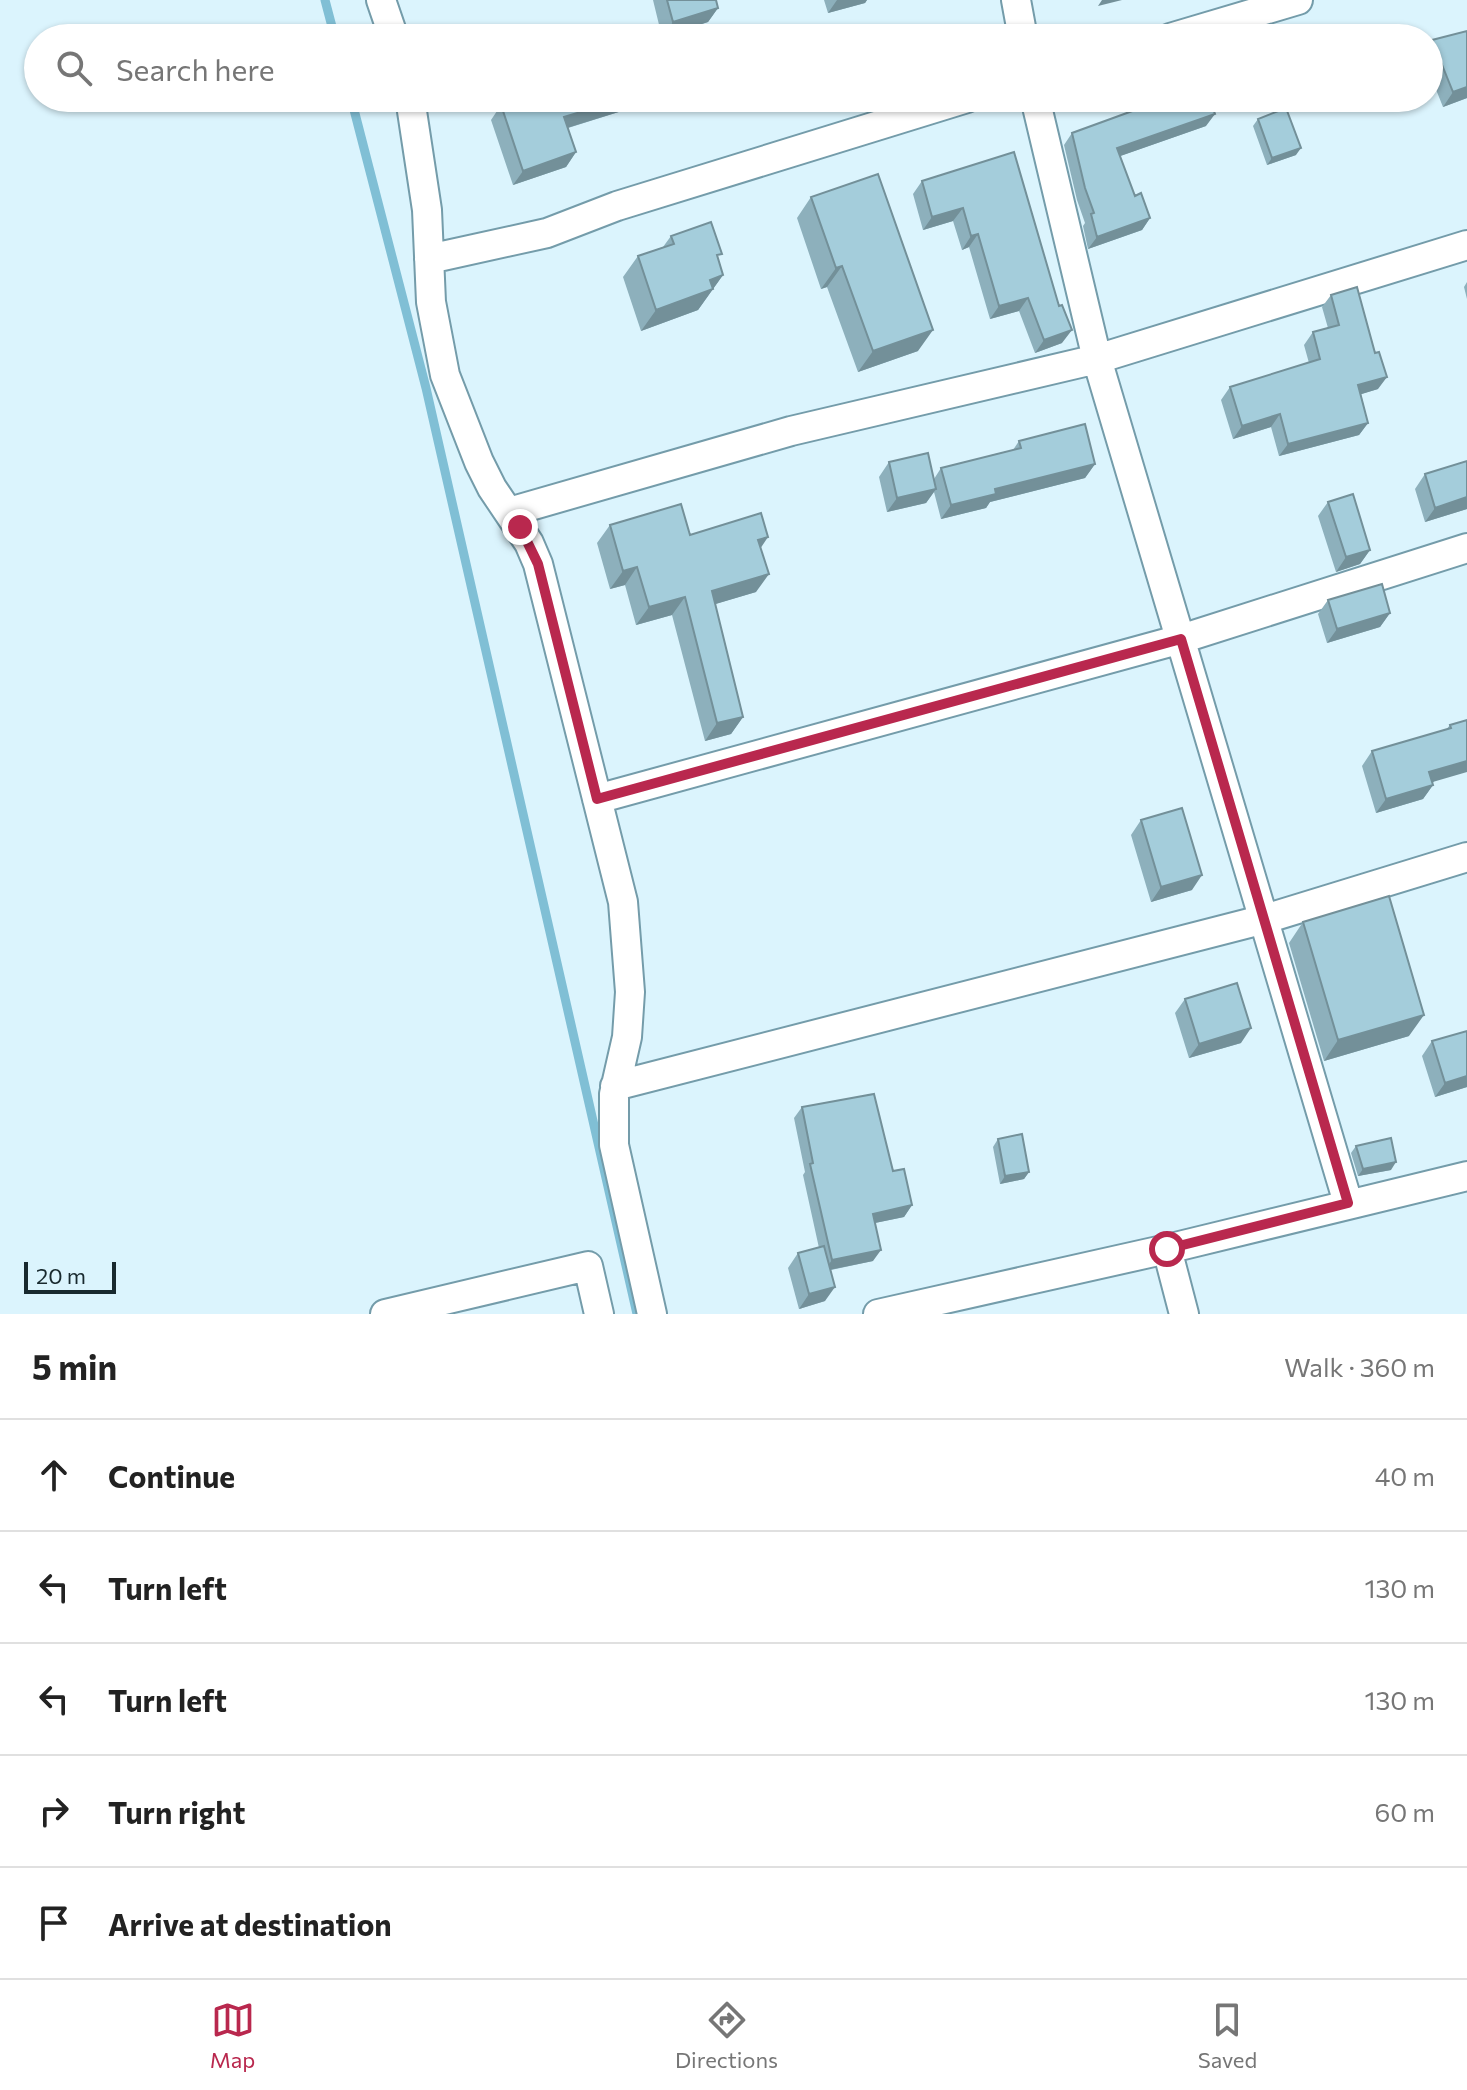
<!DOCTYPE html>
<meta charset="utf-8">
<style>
:root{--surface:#fff;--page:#f6f6f6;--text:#222;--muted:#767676;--line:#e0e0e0;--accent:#b9284e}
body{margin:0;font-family:Commissioner,sans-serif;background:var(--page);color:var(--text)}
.scale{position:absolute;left:24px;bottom:20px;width:92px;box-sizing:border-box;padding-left:8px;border:4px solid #18292e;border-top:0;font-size:22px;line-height:28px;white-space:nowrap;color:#18292e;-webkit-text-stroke:6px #dbf4fd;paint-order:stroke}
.stop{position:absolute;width:24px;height:24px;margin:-18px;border:6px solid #b9284e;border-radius:50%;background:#fff}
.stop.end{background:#b9284e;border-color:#fff;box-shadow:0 2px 8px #0008}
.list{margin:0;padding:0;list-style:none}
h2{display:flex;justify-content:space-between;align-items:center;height:104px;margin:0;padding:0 32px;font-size:34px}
h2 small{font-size:26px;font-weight:400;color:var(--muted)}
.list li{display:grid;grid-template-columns:52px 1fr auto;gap:24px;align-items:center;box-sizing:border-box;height:112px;padding:0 32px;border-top:2px solid var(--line)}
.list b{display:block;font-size:30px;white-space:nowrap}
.list em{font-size:26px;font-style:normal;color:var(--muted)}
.icon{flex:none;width:44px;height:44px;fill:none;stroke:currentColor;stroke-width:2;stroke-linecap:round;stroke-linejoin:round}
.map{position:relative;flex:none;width:1467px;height:1314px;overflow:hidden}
.search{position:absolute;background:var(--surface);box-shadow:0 2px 6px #0004;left:24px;right:24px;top:24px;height:88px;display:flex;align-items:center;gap:20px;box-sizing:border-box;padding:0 28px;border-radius:44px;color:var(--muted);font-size:30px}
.sheet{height:664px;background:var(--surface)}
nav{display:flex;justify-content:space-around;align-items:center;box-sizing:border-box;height:112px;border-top:2px solid var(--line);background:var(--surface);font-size:22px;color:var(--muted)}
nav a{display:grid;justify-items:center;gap:4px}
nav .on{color:var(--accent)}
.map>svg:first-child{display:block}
</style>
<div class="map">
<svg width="1467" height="1314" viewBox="0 0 1467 1314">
<rect width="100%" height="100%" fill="#dbf4fd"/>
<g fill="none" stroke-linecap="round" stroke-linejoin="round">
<path stroke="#80bfd5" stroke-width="9" d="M 325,0 L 335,38
M 351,98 L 426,388 L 637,1314"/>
<g stroke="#749caa" stroke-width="32">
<path id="minor" d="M 381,0 L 394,38
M 1016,0 L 1023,38
M 1170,38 L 1298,0
M 410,98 L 427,210 L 431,302 L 445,375 L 479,462 L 492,488 L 529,543 L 538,564 L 623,902 L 630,992 L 627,1037 L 614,1094 L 614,1145 L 652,1314
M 1035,98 L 1097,359 L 1348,1203
M 429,259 L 547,233 L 617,206 L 967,98
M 509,512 L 791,431 L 1097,359 L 1467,245
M 597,799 L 1181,639 L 1467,548
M 615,1086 L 1265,919 L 1467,857
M 1167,1249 L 1184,1314
M 385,1314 L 588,1266 L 599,1314
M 878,1314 L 1167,1249 L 1467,1176"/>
</g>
<use href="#minor" stroke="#fff" stroke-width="28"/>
</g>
<path fill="#8db0bc" d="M 653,0 L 716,0 L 718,8 L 708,22 L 662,37 Z
M 824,0 L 867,0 L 865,3 L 828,13 Z
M 1432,40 L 1467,98 L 1443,107 L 1429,72 L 1429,45 Z
M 501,105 L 625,110 L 568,128 L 576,152 L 566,167 L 513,185 L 491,120 Z
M 1258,119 L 1296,155 L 1267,165 L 1253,126 Z
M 1206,126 L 1120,156 L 1135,196 L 1150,218 L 1142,230 L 1088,249 L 1083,226 L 1085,223 L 1077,200 L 1064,145 L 1072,133 Z
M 1014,152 L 1062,343 L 1035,353 L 1019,311 L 990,319 L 969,247 L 962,250 L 953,221 L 923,230 L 913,194 L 922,181 Z
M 811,197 L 918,351 L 858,372 L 827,287 L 821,289 L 797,218 Z
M 671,236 L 718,259 L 723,275 L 698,310 L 641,331 L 623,277 L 638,256 L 663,247 Z
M 1467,282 L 1467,299 L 1464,287 Z
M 1331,295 L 1378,389 L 1361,394 L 1368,423 L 1359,435 L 1279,456 L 1271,427 L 1233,439 L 1221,400 L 1230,387 L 1309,363 L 1304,345 L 1313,332 L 1328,328 L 1322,307 Z
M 1019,441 L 1095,464 L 1085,478 L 990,502 L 986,508 L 941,519 L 934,492 L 926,503 L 887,512 L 879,477 L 889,462 L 934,479 L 941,468 L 1013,450 Z
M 1467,461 L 1467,509 L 1425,522 L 1415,489 L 1425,474 Z
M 1328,502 L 1370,550 L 1360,564 L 1336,572 L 1318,516 Z
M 610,525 L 690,535 L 761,548 L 756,592 L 715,604 L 743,717 L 731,734 L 705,741 L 672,615 L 636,625 L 625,585 L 610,589 L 597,543 Z
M 1328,600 L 1390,613 L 1380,627 L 1327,643 L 1318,614 Z
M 1467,720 L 1433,783 L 1433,785 L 1423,799 L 1376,813 L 1362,766 L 1372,751 L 1446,730 L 1450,725 Z
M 1141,820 L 1192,890 L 1151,902 L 1131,835 Z
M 1303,922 L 1409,1036 L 1324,1061 L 1289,943 Z
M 1185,999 L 1241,1043 L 1189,1058 L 1175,1013 Z
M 1432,1041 L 1467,1087 L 1435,1097 L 1422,1056 Z
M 802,1107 L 893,1171 L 912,1205 L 904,1217 L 875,1223 L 873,1261 L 831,1270 L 825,1301 L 799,1309 L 788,1268 L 798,1253 L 819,1248 L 803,1175 L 805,1172 L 794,1118 Z
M 998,1139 L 1029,1172 L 1024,1179 L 1000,1184 L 993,1147 Z
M 1356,1146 L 1391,1170 L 1358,1176 L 1351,1153 Z"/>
<path fill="#739099" d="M 837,0 L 867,0 L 865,3 L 828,13 Z
M 1102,0 L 1122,0 L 1098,6 Z
M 718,8 L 708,22 L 662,37 L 673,22 Z
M 1467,87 L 1467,98 L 1443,107 L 1453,92 Z
M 628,98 L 633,98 L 625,110 L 554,132 L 564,117 Z
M 1215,114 L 1206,126 L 1109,160 L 1117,148 Z
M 1301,148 L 1296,155 L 1267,165 L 1272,158 Z
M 576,152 L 566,167 L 513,185 L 523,171 Z
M 963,208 L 953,221 L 923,230 L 932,217 Z
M 1150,218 L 1142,230 L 1088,249 L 1097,237 Z
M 978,234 L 969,247 L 962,250 L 971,236 Z
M 842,266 L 827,287 L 821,289 L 836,268 Z
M 723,275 L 698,310 L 641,331 L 656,310 L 710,280 Z
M 1028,298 L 1019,311 L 990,319 L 999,306 Z
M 933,330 L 918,351 L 858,372 L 873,351 Z
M 1072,330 L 1062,343 L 1035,353 L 1044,340 Z
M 1387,377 L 1378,389 L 1349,398 L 1358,385 Z
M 1280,414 L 1271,427 L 1233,439 L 1242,426 Z
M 1368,423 L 1359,435 L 1279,456 L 1288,444 Z
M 1095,464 L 1085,478 L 990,502 L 986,508 L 941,519 L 951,505 L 995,489 Z
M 936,489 L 926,503 L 887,512 L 897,498 Z
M 1467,497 L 1467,509 L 1425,522 L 1435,508 Z
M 768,537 L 756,555 L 758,540 Z
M 1370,550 L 1360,564 L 1336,572 L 1346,557 Z
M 637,567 L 625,585 L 610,589 L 623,571 Z
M 769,574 L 756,592 L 699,609 L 712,591 Z
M 685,597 L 672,615 L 636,625 L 649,607 Z
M 1390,613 L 1380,627 L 1327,643 L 1337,629 Z
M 743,717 L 731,734 L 705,741 L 717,723 Z
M 1467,761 L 1467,772 L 1419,786 L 1429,772 Z
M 1433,785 L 1423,799 L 1376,813 L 1386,799 Z
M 1202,875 L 1192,890 L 1151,902 L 1161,887 Z
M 1424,1015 L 1409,1036 L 1324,1061 L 1338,1040 Z
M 1251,1028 L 1241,1043 L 1189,1058 L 1199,1044 Z
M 1467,1076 L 1467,1087 L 1435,1097 L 1445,1083 Z
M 1396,1162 L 1391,1170 L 1358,1176 L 1363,1169 Z
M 1029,1172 L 1024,1179 L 1000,1184 L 1005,1176 Z
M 912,1205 L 904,1217 L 865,1225 L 873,1214 Z
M 881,1250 L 873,1261 L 824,1271 L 832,1260 Z
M 835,1287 L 825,1301 L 799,1309 L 809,1294 Z"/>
<path fill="#a4cddb" stroke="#739099" stroke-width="2" d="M 667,0 L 716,0 L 718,8 L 673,22 Z
M 1467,31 L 1467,87 L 1453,92 L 1432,40 Z
M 522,98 L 628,98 L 564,117 L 576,152 L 523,171 L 501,105 Z
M 1168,98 L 1209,98 L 1215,114 L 1117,148 L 1135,196 L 1141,193 L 1150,218 L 1097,237 L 1091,214 L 1094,213 L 1085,188 L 1072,133 Z
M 1286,108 L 1301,148 L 1272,158 L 1258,119 Z
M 1014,152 L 1059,306 L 1062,305 L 1072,330 L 1044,340 L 1028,298 L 999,306 L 978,234 L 971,236 L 963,208 L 932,217 L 922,181 Z
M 878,174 L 933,330 L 873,351 L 842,266 L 836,268 L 811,197 Z
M 711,222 L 722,254 L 717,255 L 723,275 L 710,280 L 713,289 L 656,310 L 638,256 L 674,244 L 671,236 Z
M 1357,287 L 1375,353 L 1379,352 L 1387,377 L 1358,385 L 1368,423 L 1288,444 L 1280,414 L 1242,426 L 1230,387 L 1320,359 L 1313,332 L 1339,325 L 1331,295 Z
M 1085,424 L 1095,464 L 995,489 L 996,494 L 951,505 L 941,468 L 1021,448 L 1019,441 Z
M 928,453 L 936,489 L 897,498 L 889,462 Z
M 1467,461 L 1467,497 L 1435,508 L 1425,474 Z
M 1353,494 L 1370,550 L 1346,557 L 1328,502 Z
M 681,504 L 690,535 L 761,513 L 768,537 L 758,540 L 769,574 L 712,591 L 743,717 L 717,723 L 685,597 L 649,607 L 637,567 L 623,571 L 610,525 Z
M 1382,584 L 1390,613 L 1337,629 L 1328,600 Z
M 1467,720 L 1467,761 L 1429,772 L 1433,785 L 1386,799 L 1372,751 L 1451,728 L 1450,725 Z
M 1182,808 L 1202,875 L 1161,887 L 1141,820 Z
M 1389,896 L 1424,1015 L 1338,1040 L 1303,922 Z
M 1237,983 L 1251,1028 L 1199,1044 L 1185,999 Z
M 1467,1031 L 1467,1076 L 1445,1083 L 1432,1041 Z
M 874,1094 L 893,1171 L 904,1169 L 912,1205 L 873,1214 L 881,1250 L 832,1260 L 810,1164 L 813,1163 L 802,1107 Z
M 1022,1134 L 1029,1172 L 1005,1176 L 998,1139 Z
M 1391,1138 L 1396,1162 L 1363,1169 L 1356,1146 Z
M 824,1246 L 835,1287 L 809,1294 L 798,1253 Z"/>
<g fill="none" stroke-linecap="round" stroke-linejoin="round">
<path stroke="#b9284e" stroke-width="10" d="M 520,527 L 538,564 L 597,799 L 1181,639 L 1348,1203 L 1167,1249"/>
</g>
</svg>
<div class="scale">20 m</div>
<div class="stop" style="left:1167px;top:1249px"></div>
<div class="stop end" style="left:520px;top:527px"></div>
<div class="search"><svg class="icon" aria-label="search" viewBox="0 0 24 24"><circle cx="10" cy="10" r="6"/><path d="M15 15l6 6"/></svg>Search here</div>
</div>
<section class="sheet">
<h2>5 min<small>Walk · 360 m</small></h2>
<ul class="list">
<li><svg class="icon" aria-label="ahead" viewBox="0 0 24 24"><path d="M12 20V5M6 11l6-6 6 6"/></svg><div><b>Continue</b></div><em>40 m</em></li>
<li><svg class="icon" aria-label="left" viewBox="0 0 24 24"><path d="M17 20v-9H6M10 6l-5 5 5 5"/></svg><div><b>Turn left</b></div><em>130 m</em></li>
<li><svg class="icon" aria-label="left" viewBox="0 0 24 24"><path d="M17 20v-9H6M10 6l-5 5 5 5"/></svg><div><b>Turn left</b></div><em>130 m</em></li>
<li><svg class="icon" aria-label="right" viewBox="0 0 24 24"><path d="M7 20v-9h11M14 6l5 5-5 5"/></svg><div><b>Turn right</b></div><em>60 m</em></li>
<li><svg class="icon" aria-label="arrive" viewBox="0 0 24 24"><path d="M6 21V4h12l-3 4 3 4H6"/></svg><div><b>Arrive at destination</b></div></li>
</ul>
</section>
<nav>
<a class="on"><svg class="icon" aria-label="map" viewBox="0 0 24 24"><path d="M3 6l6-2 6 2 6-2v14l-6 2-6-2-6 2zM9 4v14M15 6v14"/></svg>Map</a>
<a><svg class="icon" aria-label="directions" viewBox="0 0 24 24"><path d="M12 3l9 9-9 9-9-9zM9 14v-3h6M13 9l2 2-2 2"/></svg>Directions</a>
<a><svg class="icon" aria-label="saved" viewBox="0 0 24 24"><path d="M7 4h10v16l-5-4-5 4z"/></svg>Saved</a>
</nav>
